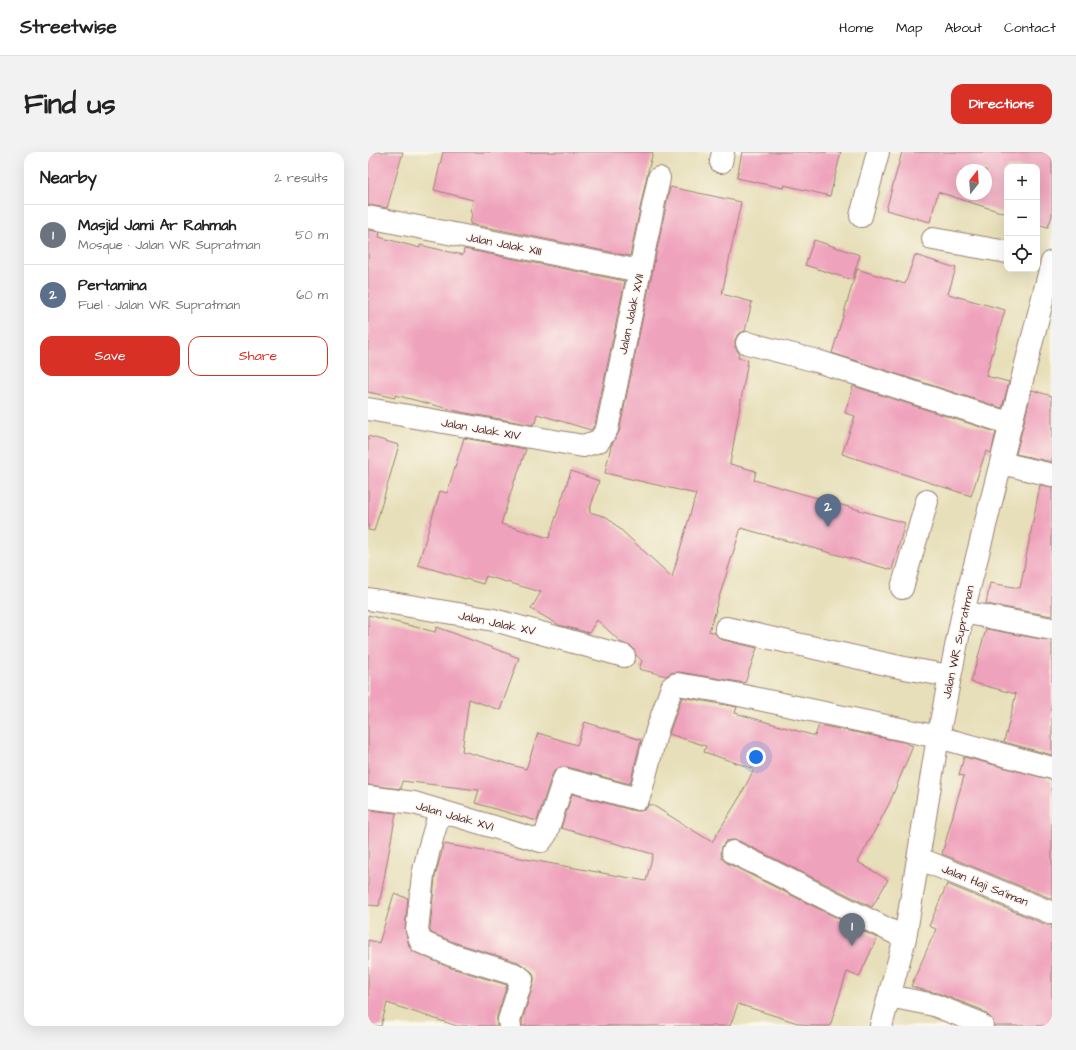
<!DOCTYPE html>
<meta charset="utf-8">
<style>
:root{--surface:#fff;--page:#f2f2f2;--text:#222;--muted:#767676;--line:#e0e0e0;--accent:#d93025}
body{margin:0;font-family:"Architects Daughter",sans-serif;background:var(--page);color:var(--text)}
.controls{position:absolute;right:12px;top:12px;display:grid;overflow:hidden;border-radius:8px;box-shadow:0 4px 16px #0002}
.controls button{width:36px;height:36px;display:grid;place-items:center;padding:0;border:0;border-bottom:1px solid var(--line);background:var(--surface);color:var(--text);font:20px sans-serif}
.compass{position:absolute;left:588px;top:12px;width:36px;height:36px;border-radius:50%;background:var(--surface);box-shadow:0 4px 16px #0002;rotate:17deg}
.you{position:absolute;left:388px;top:605px;width:14px;height:14px;margin:-10px;border:3px solid #fff;border-radius:50%;background:#1a73e8;box-shadow:0 0 0 6px #1a73e833}
.badge{display:grid;place-items:center;width:26px;height:26px;border-radius:50%;background:var(--accent);color:#fff;font-size:13px;font-weight:700}
.pin{position:absolute;translate:-50% -33px;filter:drop-shadow(0 1px 2px #0008)}
.pin::after{content:'';position:absolute;top:21px;width:14px;height:12px;background:inherit;clip-path:polygon(0 0,100% 0,50% 100%)}
.list{margin:0;padding:0;list-style:none}
h2{display:flex;justify-content:space-between;align-items:center;height:52px;margin:0;padding:0 16px;font-size:17px}
h2 small{font-size:13px;font-weight:400;color:var(--muted)}
.list li{display:grid;grid-template-columns:26px 1fr auto;gap:12px;align-items:center;box-sizing:border-box;height:60px;padding:0 16px;border-top:1px solid var(--line)}
.list b{display:block;font-size:15px;white-space:nowrap}
.list p{margin:0;font-size:13px;white-space:nowrap;color:var(--muted)}
.list em{font-size:13px;font-style:normal;color:var(--muted)}
.actions{display:flex;gap:8px;padding:12px 16px}
.actions a{flex:1;padding:9px 0;border:1px solid var(--accent);border-radius:12px;text-align:center;font-size:14px;color:var(--accent)}
.actions .main{background:var(--accent);color:#fff}
.icon{flex:none;width:22px;height:22px;fill:none;stroke:currentColor;stroke-width:2;stroke-linecap:round;stroke-linejoin:round}
.map{position:relative;flex:none;width:684px;height:874px;overflow:hidden;border-radius:12px}
header{display:flex;align-items:center;gap:24px;box-sizing:border-box;height:56px;padding:0 20px;background:var(--surface);border-bottom:1px solid var(--line)}
header strong{font-size:19px}
nav{display:flex;gap:22px;margin-inline-start:auto;font-size:14px}
.intro{display:flex;align-items:center;justify-content:space-between;box-sizing:border-box;height:96px;padding:0 24px}
h1{margin:0;font-size:28px}
.button{padding:10px 18px;border-radius:12px;background:var(--accent);color:#fff;font-size:14px;font-weight:700}
main{display:flex;gap:24px;padding:0 24px}
aside{flex:1;background:var(--surface);border-radius:12px;box-shadow:0 4px 16px #0002}
.map>svg:first-child{display:block}
</style>
<header>
<strong>Streetwise</strong>
<nav><a>Home</a><a>Map</a><a>About</a><a>Contact</a></nav>
</header>
<div class="intro"><h1>Find us</h1><a class="button">Directions</a></div>
<main>
<aside>
<h2>Nearby<small>2 results</small></h2>
<ul class="list">
<li><span class="badge" style="background:#6b7280">1</span><div><b>Masjid Jami Ar Rahmah</b><p>Mosque · Jalan WR Supratman</p></div><em>50 m</em></li>
<li><span class="badge" style="background:#5c6f8a">2</span><div><b>Pertamina</b><p>Fuel · Jalan WR Supratman</p></div><em>60 m</em></li>
</ul>
<div class="actions"><a class="main">Save</a><a>Share</a></div>
</aside>
<div class="map">
<svg width="684" height="874" viewBox="0 0 684 874">
<rect width="100%" height="100%" fill="#fbf7ec"/>
<filter id="ink" filterUnits="userSpaceOnUse"><feTurbulence type="fractalNoise" baseFrequency=".025" numOctaves="2"/><feDisplacementMap in="SourceGraphic" scale="8" xChannelSelector="R" yChannelSelector="G"/><feConvolveMatrix kernelMatrix="1 2 1 2 8 2 1 2 1" color-interpolation-filters="sRGB"/></filter>
<filter id="wash" filterUnits="userSpaceOnUse"><feTurbulence type="fractalNoise" baseFrequency=".012" numOctaves="4" result="noise"/><feDisplacementMap in="SourceGraphic" scale="16" xChannelSelector="R" yChannelSelector="G"/><feGaussianBlur stdDeviation="0.9" result="paint"/><feColorMatrix in="noise" values="0 0 0 0 0 0 0 0 0 0 0 0 0 0 0 0 0 1.4 0 .05"/><feComposite in="paint" operator="in"/></filter>
<g filter="url(#wash)">
<rect width="100%" height="100%" fill="#e7dfb9"/>
<g id="blocks">
<path fill="#efa2bc" fill-rule="evenodd" d="M 0,0 L 35,0 L 19,56 L 0,53 Z
M 75,0 L 285,0 L 279,23 L 262,104 L 102,72 L 104,61 L 102,60 L 105,48 L 66,38 Z
M 374,0 L 473,0 L 462,44 L 416,33 L 415,36 L 369,26 Z
M 534,0 L 684,0 L 684,64 L 680,75 L 669,72 L 669,15 L 639,15 L 639,62 L 570,40 L 562,70 L 518,58 ZM 594,18 L 618,18 L 618,42 L 594,42 Z
M 302,35 L 373,50 L 354,142 L 384,150 L 377,179 L 370,182 L 367,188 L 367,195 L 371,201 L 370,206 L 380,208 L 362,312 L 388,319 L 386,328 L 537,371 L 524,418 L 373,376 L 347,458 L 348,458 L 341,479 L 347,481 L 350,485 L 355,488 L 389,496 L 377,531 L 311,520 L 303,521 L 298,524 L 271,517 L 274,509 L 268,503 L 265,496 L 254,491 L 229,468 L 221,481 L 191,473 L 163,457 L 173,440 L 118,424 L 115,432 L 50,413 L 72,339 L 79,341 L 96,286 L 158,297 L 148,327 L 147,327 L 133,372 L 181,386 L 203,319 L 231,329 L 221,360 L 239,365 L 304,425 L 328,342 L 237,321 L 243,294 L 251,280 Z
M 0,78 L 12,80 L 11,85 L 52,96 L 52,93 L 95,103 L 96,97 L 257,129 L 227,272 L 223,278 L 169,262 L 167,271 L 165,271 L 165,273 L 93,260 L 27,243 L 27,246 L 0,240 Z
M 446,88 L 492,103 L 484,128 L 437,113 Z
M 547,103 L 588,116 L 580,142 L 637,158 L 618,224 L 641,230 L 634,256 L 464,201 L 489,117 L 537,132 Z
M 485,234 L 628,280 L 623,301 L 618,299 L 603,344 L 474,302 L 487,264 L 477,261 Z
M 664,238 L 684,244 L 684,310 L 648,302 Z
M 0,284 L 31,293 L 6,379 L 0,378 Z
M 672,333 L 684,335 L 684,464 L 618,452 L 622,431 L 652,436 Z
M 0,463 L 67,480 L 69,475 L 151,506 L 132,558 L 101,547 L 94,599 L 158,617 L 170,581 L 209,593 L 217,570 L 273,588 L 262,632 L 199,615 L 193,615 L 187,618 L 184,623 L 169,669 L 107,651 L 111,638 L 34,629 L 33,637 L 0,633 Z
M 618,477 L 684,489 L 684,603 L 636,590 L 648,542 L 603,530 Z
M 314,545 L 369,555 L 367,561 L 447,584 L 451,573 L 535,590 L 545,594 L 521,652 L 490,710 L 520,728 L 504,755 L 371,689 L 365,688 L 358,689 L 354,695 L 353,700 L 354,707 L 359,711 L 509,786 L 491,825 L 479,820 L 462,874 L 439,874 L 370,852 L 362,874 L 154,874 L 154,869 L 166,830 L 166,825 L 164,820 L 150,810 L 88,791 L 63,781 L 62,777 L 67,725 L 76,692 L 278,729 L 285,702 L 193,676 L 204,642 L 267,659 L 273,659 L 278,657 L 281,652 L 286,654 L 344,690 L 373,643 L 386,617 L 336,600 L 338,594 L 301,582 Z
M 596,605 L 684,628 L 684,747 L 574,702 L 596,624 L 591,623 Z
M 0,658 L 28,661 L 11,754 L 0,753 Z
M 579,732 L 679,773 L 684,773 L 684,874 L 626,874 L 625,869 L 622,865 L 614,858 L 570,841 L 551,837 L 543,834 L 568,777 L 561,774 Z
M 26,742 L 40,746 L 37,777 L 41,794 L 44,799 L 80,815 L 139,833 L 129,864 L 129,874 L 89,874 L 19,851 L 13,874 L 0,874 L 0,788 L 11,791 Z"/>
</g>
</g>
<g filter="url(#ink)">
<use href="#blocks" fill-opacity="0" stroke="#987f72" stroke-width="1"/>
<g fill="none" stroke-linecap="round" stroke-linejoin="round">
<g stroke="#987f72" stroke-width="24">
<path id="minor" d="M 353,10 L 355,0
M 493,64 L 510,0
M 0,65 L 272,119
M 565,87 L 639,100
M 379,191 L 449,209 L 643,272
M 0,257 L 215,294 L 231,289 L 239,277 L 291,26
M 633,311 L 684,323
M 534,436 L 559,349
M 0,447 L 126,468 L 256,504
M 595,460 L 684,477
M 358,476 L 536,516 L 582,524
M 0,645 L 46,651 L 173,689 L 178,682 L 196,627 L 270,647 L 273,639 L 289,578 L 304,535 L 309,532 L 352,539 L 570,585 L 684,616
M 72,659 L 61,697 L 55,723 L 49,778 L 53,790 L 84,803 L 146,822 L 154,827 L 141,868 L 142,874
M 365,700 L 537,786
M 550,706 L 684,761
M 521,844 L 566,853 L 609,870 L 614,874
M 513,874 L 537,786 L 570,585 L 595,460 L 684,110"/>
</g>
<use href="#minor" stroke="#fff" stroke-width="22"/>
</g>
</g>
<g text-anchor="middle" stroke-width="3" stroke-linejoin="round" paint-order="stroke">
<g font-size="12" fill="#4a1f2b" stroke="#fbf7ec">
<text transform="translate(136 92) rotate(11)" y="4">Jalan Jalak XIII</text>
<text transform="translate(263 162) rotate(-78)" y="4">Jalan Jalak XVII</text>
<text transform="translate(113 277) rotate(10)" y="4">Jalan Jalak XIV</text>
<text transform="translate(129 471) rotate(12)" y="4">Jalan Jalak XV</text>
<text transform="translate(590 490) rotate(-78)" y="4">Jalan WR Supratman</text>
<text transform="translate(87 664) rotate(16)" y="4">Jalan Jalak XVI</text>
<text transform="translate(617 733) rotate(22)" y="4">Jalan Haji Sa'iman</text>
</g>
</g>
</svg>
<div class="controls">
<button>+</button>
<button>−</button>
<button><svg class="icon" aria-label="locate" viewBox="0 0 24 24"><circle cx="12" cy="12" r="6"/><path d="M12 2v4M12 18v4M2 12h4M18 12h4"/></svg></button>
</div>
<svg class="compass" viewBox="-18 -18 36 36"><path d="M0-13l5 13h-10z" fill="#e53935"/><path d="M0 13l5-13h-10z" fill="#767676"/></svg>
<div class="you"></div>
<div class="pin badge" style="left:484px;top:794px;background:#6b7280">1</div>
<div class="pin badge" style="left:460px;top:375px;background:#5c6f8a">2</div>
</div>
</main>
